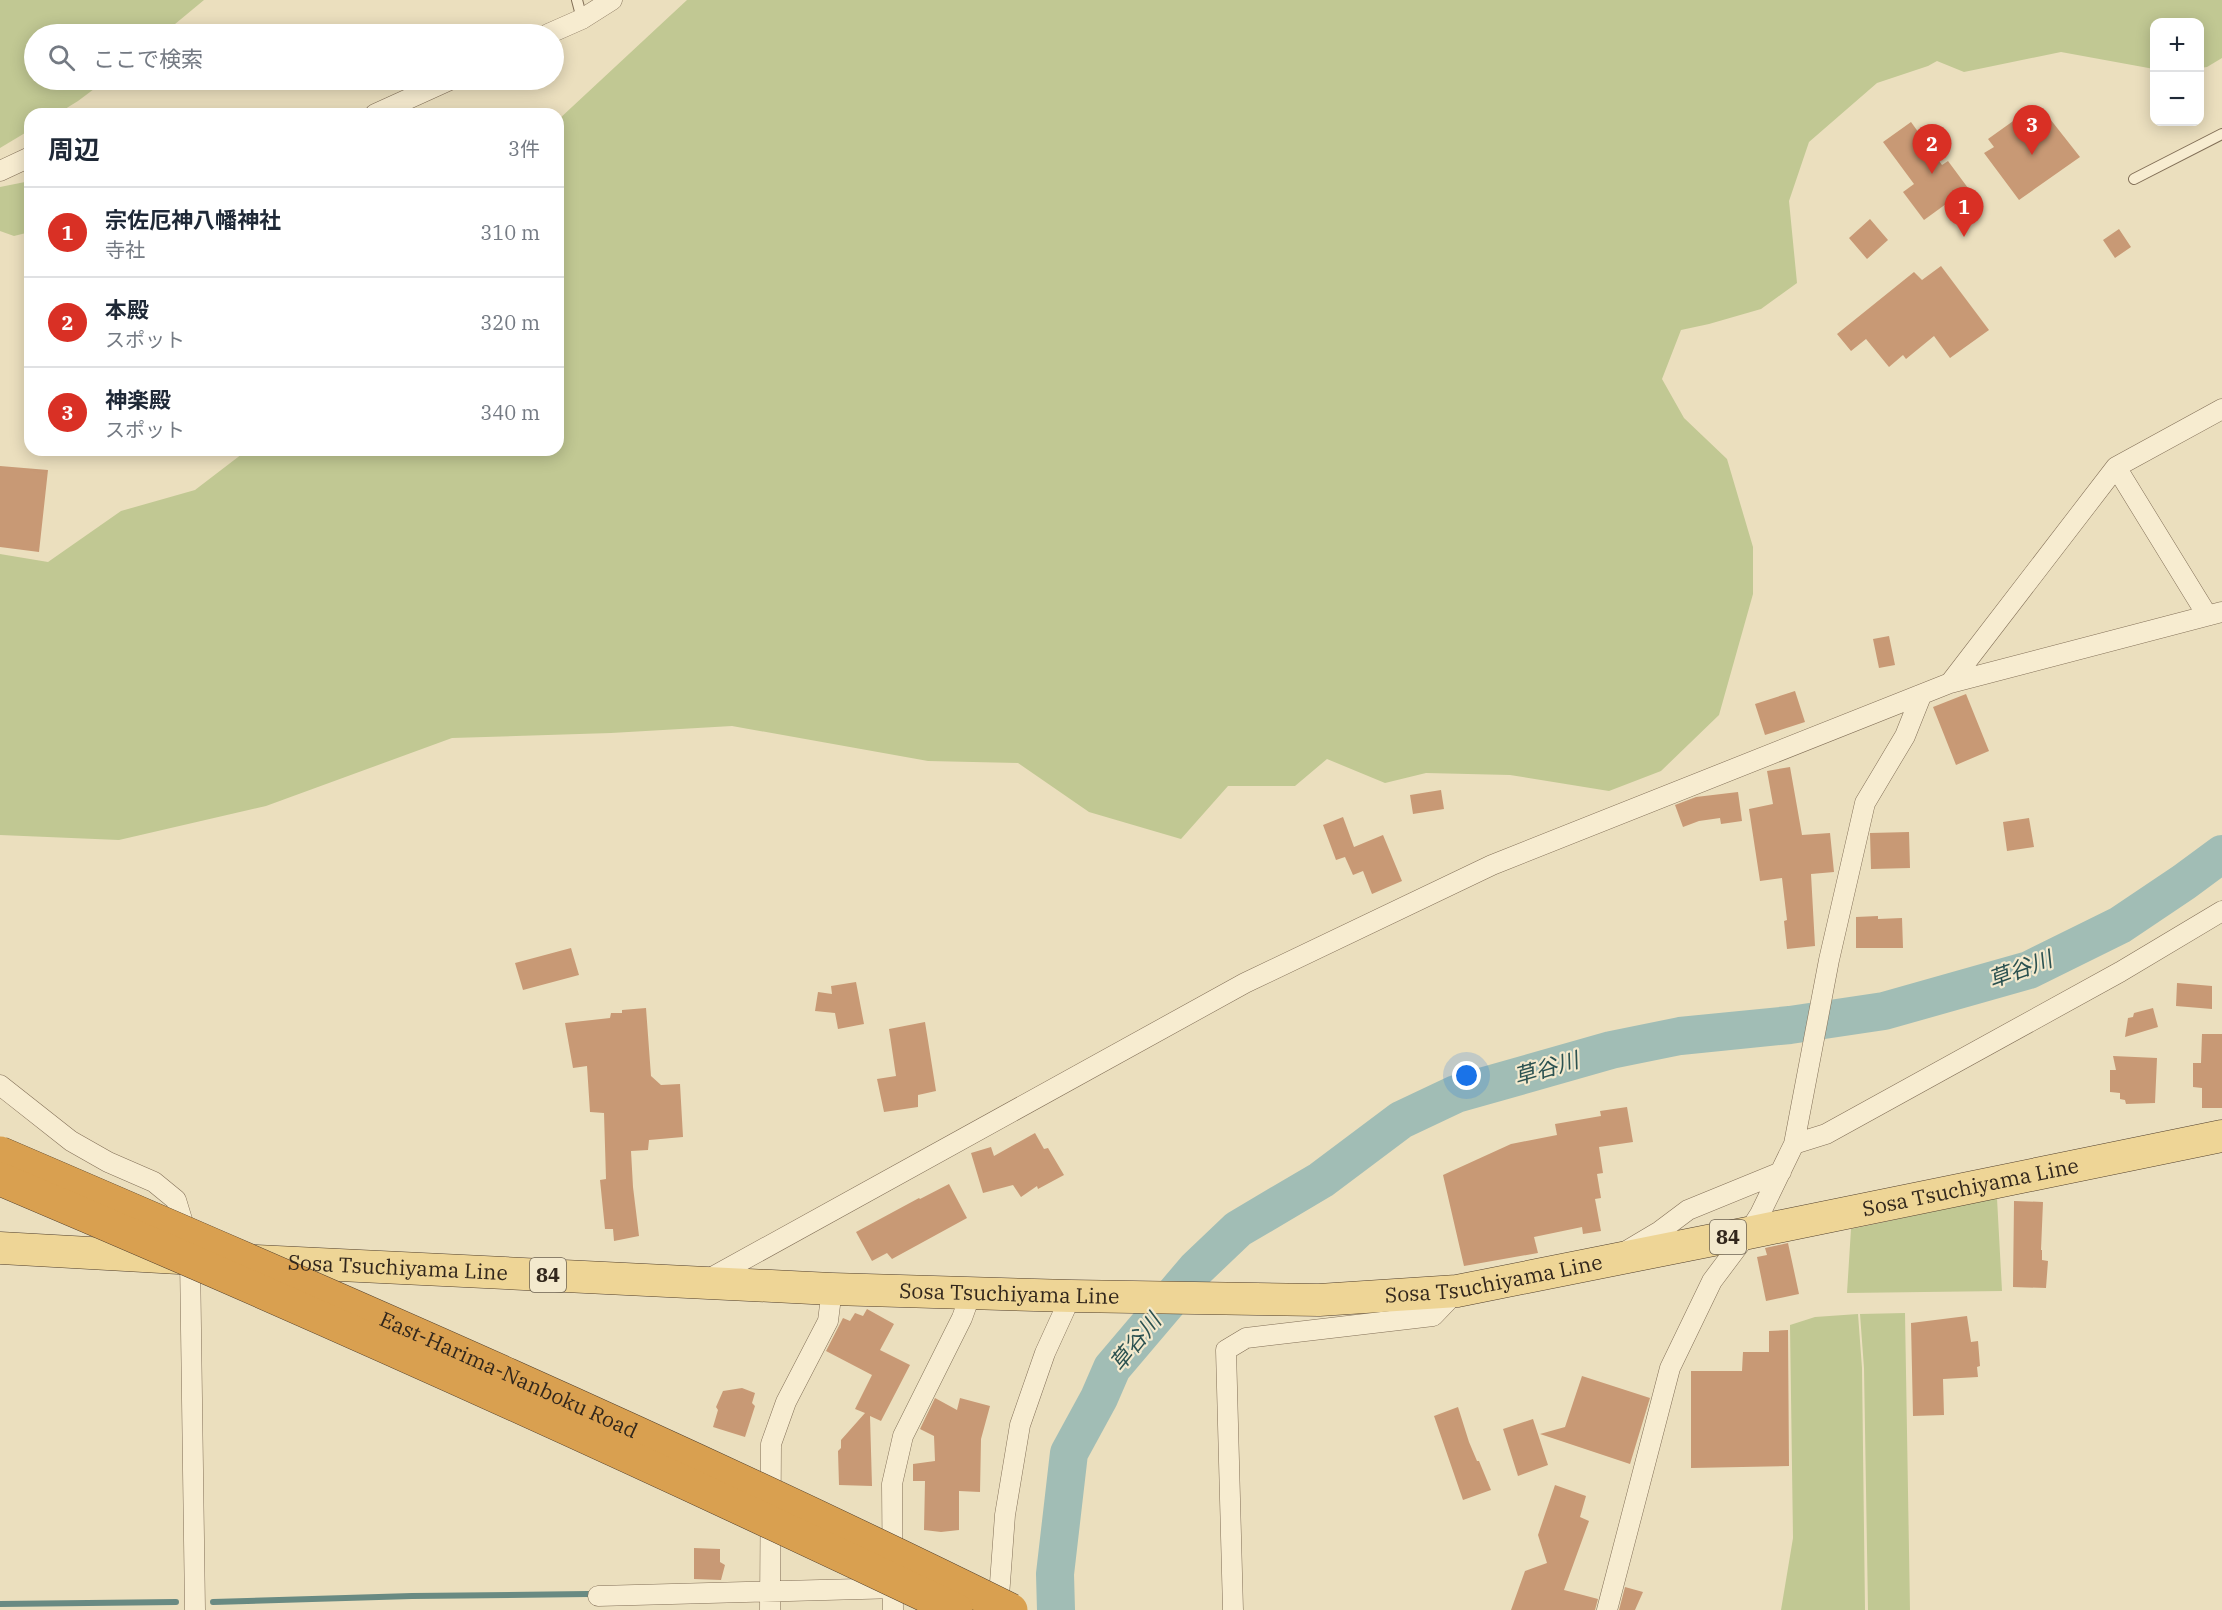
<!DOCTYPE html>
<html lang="ja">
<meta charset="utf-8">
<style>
:root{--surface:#fff;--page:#f2f2f3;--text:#1f2937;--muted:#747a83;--line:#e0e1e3;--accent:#d93025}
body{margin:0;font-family:"IBM Plex Serif","Noto Sans JP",serif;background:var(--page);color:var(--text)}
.controls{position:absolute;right:18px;top:18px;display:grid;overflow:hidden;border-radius:12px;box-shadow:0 3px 15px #0003}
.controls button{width:54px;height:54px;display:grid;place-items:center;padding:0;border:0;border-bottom:2px solid var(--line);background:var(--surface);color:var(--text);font:30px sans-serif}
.you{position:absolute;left:1467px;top:1076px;width:21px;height:21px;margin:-15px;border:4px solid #fff;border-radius:50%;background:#1a73e8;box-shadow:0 0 0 9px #1a73e833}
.badge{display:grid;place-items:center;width:39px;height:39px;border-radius:50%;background:var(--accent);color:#fff;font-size:20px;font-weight:700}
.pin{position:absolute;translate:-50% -50px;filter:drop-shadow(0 2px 3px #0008)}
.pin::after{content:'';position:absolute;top:32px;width:21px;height:18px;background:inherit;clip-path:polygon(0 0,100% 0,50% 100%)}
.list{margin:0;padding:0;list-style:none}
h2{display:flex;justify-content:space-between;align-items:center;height:78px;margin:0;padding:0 24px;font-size:26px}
h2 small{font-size:20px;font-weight:400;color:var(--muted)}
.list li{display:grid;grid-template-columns:39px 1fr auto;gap:18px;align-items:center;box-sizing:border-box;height:90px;padding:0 24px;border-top:2px solid var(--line)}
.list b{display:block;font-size:22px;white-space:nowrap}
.list p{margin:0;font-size:20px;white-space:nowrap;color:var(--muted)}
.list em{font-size:20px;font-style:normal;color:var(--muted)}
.icon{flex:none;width:33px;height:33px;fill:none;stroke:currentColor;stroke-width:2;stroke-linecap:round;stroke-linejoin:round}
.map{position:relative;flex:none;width:2222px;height:1610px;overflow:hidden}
.search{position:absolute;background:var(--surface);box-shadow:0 3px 15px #0003;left:24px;top:24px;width:540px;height:66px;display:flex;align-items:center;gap:15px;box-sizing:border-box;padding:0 21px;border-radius:33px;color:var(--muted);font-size:22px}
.panel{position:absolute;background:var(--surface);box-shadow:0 3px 15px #0003;left:24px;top:108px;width:540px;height:348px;border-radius:18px}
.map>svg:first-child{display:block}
</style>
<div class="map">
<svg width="2222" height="1610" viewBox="0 0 2222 1610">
<rect width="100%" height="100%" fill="#ebdfbe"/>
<path fill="#c1c893" d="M 0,0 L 204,0 L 163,34 L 34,34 L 34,80 L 106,80 L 78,101 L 57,114 L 30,114 L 30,130 L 0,148 Z
M 687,0 L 2222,0 L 2222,58 L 2207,67 L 2200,68 L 2200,22 L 2154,22 L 2154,69 L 2061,52 L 1964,72 L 1937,61 L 1928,66 L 1877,83 L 1809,142 L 1789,201 L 1797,283 L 1761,309 L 1709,324 L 1681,330 L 1662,379 L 1684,418 L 1727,459 L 1753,547 L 1753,594 L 1719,715 L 1661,771 L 1609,791 L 1510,775 L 1426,773 L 1385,783 L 1327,759 L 1295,786 L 1228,786 L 1181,839 L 1089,812 L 1018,763 L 928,761 L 732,726 L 611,733 L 452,738 L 266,806 L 119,840 L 0,835 L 0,554 L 48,562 L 121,511 L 195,490 L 242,454 L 243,450 L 558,450 L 558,120 Z
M 30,181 L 30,232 L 14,236 L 0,231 L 0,187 Z
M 1997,1198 L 2002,1291 L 1847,1293 L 1851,1229 Z
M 1905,1313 L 1910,1610 L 1868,1610 L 1864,1368 L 1860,1314 Z
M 1858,1314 L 1862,1368 L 1865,1610 L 1781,1610 L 1793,1538 L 1790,1325 L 1815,1317 Z"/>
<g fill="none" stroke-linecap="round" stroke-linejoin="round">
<path stroke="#698a82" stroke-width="6" d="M 213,1602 L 412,1596 L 588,1594
M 0,1604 L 176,1602"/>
<path stroke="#a1bdb5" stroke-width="38" d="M 1056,1610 L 1055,1574 L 1069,1453 L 1099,1398 L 1112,1368 L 1196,1269 L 1238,1229 L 1321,1180 L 1401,1120 L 1456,1094 L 1611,1050 L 1680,1036 L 1790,1025 L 1884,1011 L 2029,970 L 2120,925 L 2184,882 L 2222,854"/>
</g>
<path fill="#c89975" d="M 2043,110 L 2080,157 L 2019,200 L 1984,153 L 1994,147 L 1988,139 L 2016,119 L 2022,127 Z
M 1911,122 L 1942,165 L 1948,161 L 1968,188 L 1924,220 L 1903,192 L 1914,184 L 1883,142 Z
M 1870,219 L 1888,240 L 1867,259 L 1849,238 Z
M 2119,229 L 2131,247 L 2115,258 L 2103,240 Z
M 1941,266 L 1989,330 L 1950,358 L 1934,336 L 1906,359 L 1903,355 L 1889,367 L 1866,339 L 1851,351 L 1837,334 L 1914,272 L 1922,280 Z
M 0,466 L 48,470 L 39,552 L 0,547 Z
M 1889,636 L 1895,665 L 1879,668 L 1873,639 Z
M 1795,691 L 1805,722 L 1765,735 L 1755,704 Z
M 1966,694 L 1989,751 L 1956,765 L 1933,707 Z
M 1790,767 L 1802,835 L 1830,833 L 1834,872 L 1811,874 L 1815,946 L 1787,949 L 1784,921 L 1787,920 L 1782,878 L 1760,881 L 1749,809 L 1773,804 L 1767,771 Z
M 1441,790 L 1444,809 L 1413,814 L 1410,795 Z
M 1738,792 L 1742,821 L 1721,824 L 1720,818 L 1699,821 L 1683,827 L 1675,805 L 1696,797 Z
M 1343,817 L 1354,847 L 1383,835 L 1402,881 L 1372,894 L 1363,871 L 1353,875 L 1345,857 L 1336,860 L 1323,825 Z
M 2029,818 L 2034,847 L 2007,851 L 2003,822 Z
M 1909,832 L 1910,868 L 1871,869 L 1870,833 Z
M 1878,916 L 1878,919 L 1902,918 L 1903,948 L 1856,948 L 1856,917 Z
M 571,948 L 579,975 L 523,990 L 515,963 Z
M 856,982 L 864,1024 L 838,1029 L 835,1013 L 815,1011 L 818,992 L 832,994 L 831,986 Z
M 2177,983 L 2212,986 L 2212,1009 L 2176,1006 Z
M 646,1008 L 651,1076 L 661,1085 L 680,1084 L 683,1137 L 649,1140 L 648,1150 L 631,1151 L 633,1187 L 639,1236 L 614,1241 L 613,1229 L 605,1229 L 600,1180 L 606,1179 L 604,1113 L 590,1112 L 587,1066 L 573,1068 L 565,1023 L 610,1018 L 611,1013 L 622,1013 L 622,1010 Z
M 2153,1008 L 2158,1027 L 2125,1037 L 2128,1018 L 2133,1017 L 2134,1013 Z
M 925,1022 L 936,1091 L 918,1095 L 918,1107 L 884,1112 L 877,1079 L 896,1076 L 889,1029 Z
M 2202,1034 L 2222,1034 L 2222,1108 L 2202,1108 L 2202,1088 L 2193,1087 L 2193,1063 L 2201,1063 Z
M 2113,1056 L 2157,1058 L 2155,1103 L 2126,1104 L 2125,1100 L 2120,1099 L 2120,1093 L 2110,1092 L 2110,1070 L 2116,1070 Z
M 1627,1107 L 1633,1142 L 1599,1147 L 1603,1173 L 1597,1174 L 1601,1198 L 1595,1199 L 1601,1231 L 1583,1234 L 1582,1227 L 1534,1237 L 1538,1253 L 1464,1266 L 1443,1175 L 1511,1144 L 1557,1135 L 1555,1124 L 1601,1116 L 1600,1111 Z
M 1035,1133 L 1044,1149 L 1048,1148 L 1064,1175 L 1038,1189 L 1037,1186 L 1021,1197 L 1013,1185 L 983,1193 L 971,1153 L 991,1147 L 994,1156 Z
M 949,1184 L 967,1218 L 892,1259 L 887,1253 L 872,1261 L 856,1232 L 919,1198 L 920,1199 Z
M 2014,1201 L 2043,1202 L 2041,1250 L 2042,1250 L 2042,1260 L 2048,1261 L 2046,1288 L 2013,1287 Z
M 1788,1243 L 1799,1294 L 1766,1301 L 1757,1257 L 1767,1255 L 1765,1248 Z
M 867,1309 L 894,1324 L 880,1350 L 910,1365 L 881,1421 L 870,1416 L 872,1486 L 839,1485 L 838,1451 L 841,1448 L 841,1440 L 865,1413 L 855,1409 L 872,1375 L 826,1351 L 843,1318 L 850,1321 L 855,1313 L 863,1316 Z
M 1967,1316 L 1971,1342 L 1978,1341 L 1980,1366 L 1977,1367 L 1978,1377 L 1943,1379 L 1944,1415 L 1913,1416 L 1911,1323 Z
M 1788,1330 L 1789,1466 L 1691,1468 L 1691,1371 L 1742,1371 L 1743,1352 L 1769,1352 L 1769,1331 Z
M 1582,1376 L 1650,1398 L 1630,1464 L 1540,1434 L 1565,1427 Z
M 742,1388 L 755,1393 L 752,1403 L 755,1406 L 745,1437 L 713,1427 L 718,1410 L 716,1407 L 723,1391 Z
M 935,1398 L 957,1410 L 960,1398 L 990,1406 L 981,1439 L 980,1492 L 959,1491 L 959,1530 L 941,1532 L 924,1530 L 925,1481 L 913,1481 L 913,1464 L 935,1461 L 934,1436 L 920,1429 Z
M 1458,1407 L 1469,1442 L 1477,1461 L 1479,1461 L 1491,1490 L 1463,1500 L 1434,1416 Z
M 1533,1419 L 1548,1465 L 1518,1476 L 1503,1429 Z
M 1555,1485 L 1586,1496 L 1580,1517 L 1589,1521 L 1564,1590 L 1598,1599 L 1595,1610 L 1511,1610 L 1525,1571 L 1547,1563 L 1538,1535 Z
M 694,1548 L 720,1549 L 720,1562 L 725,1565 L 721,1580 L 694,1579 Z
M 1625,1587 L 1643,1592 L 1635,1610 L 1619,1610 Z"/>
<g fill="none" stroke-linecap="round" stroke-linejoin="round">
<g stroke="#826f57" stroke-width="12">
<path id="lane" d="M 577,0 L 582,19
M 2134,179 L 2222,134"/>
</g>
<g stroke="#826f57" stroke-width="21">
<path id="street" d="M 548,34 L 582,19 L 612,0
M 375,114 L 450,80
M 0,171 L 30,157
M 2116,467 L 2207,615
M 1950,683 L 2116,467 L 2222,409
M 0,1085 L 71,1141 L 108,1162 L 154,1182 L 176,1200 L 183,1223 L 190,1258 L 195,1610
M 1794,1144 L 1826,1134 L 2120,972 L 2222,911
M 1628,1250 L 1660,1231 L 1688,1210 L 1781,1172
M 707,1280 L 1245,983 L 1492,865 L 1950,683 L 2222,612
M 598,1596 L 898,1588
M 770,1610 L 771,1444 L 786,1402 L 828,1321 L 832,1289
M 893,1610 L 892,1484 L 903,1436 L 962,1318 L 971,1293
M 998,1610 L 1005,1515 L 1020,1425 L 1045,1353 L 1071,1296
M 1233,1610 L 1226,1350 L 1246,1338 L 1433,1316 L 1457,1291
M 1607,1610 L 1670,1368 L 1712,1281 L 1748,1233 L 1760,1214 L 1794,1144 L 1829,960 L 1865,803 L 1905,736 L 1921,696"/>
</g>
<g stroke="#503e2c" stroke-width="33">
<g id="primary">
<path d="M 0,1248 L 179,1258"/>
<path id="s1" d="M 256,1261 L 832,1289 L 1071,1296 L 1319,1300 L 1457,1291 L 1748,1233 L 2222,1136"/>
</g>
</g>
<use href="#lane" stroke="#f7ecd0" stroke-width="10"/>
<use href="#street" stroke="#f7ecd0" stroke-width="20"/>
<use href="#primary" stroke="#eed596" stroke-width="32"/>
<g stroke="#503e2c" stroke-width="34" stroke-linecap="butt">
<g id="highway-bridge">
<path id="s2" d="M 0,1153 C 340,1299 679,1446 1011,1610"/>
<path d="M 0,1179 C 322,1315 641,1460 956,1610"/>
</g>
</g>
<use href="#highway-bridge" stroke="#d9a050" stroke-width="33"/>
</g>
<g text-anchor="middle" stroke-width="4.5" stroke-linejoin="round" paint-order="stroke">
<g fill="#f3e9cd" stroke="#6c6151" stroke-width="1.5">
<rect x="1710" y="1220" width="36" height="34" rx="4.5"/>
<rect x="530" y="1258" width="36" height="34" rx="4.5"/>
</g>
<g font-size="20" font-weight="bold" fill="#32271c">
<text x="1728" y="1244">84</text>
<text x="548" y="1282">84</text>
</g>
<g font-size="21" fill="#32271c" stroke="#f3e9cd">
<text dy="7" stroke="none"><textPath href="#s1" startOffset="1726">Sosa Tsuchiyama Line</textPath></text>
<text dy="7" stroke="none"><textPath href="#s1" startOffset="142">Sosa Tsuchiyama Line</textPath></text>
<text dy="7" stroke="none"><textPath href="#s1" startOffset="1240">Sosa Tsuchiyama Line</textPath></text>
<text dy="7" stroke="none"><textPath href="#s1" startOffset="754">Sosa Tsuchiyama Line</textPath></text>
<text dy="7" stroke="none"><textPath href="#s2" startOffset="555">East-Harima-Nanboku Road</textPath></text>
</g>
<g font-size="22" font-style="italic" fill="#2b5150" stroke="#f3e9cd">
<text transform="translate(2020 969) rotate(-20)" y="8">草谷川</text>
<text transform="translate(1546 1068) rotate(-16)" y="8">草谷川</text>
<text transform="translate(1135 1342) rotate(-51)" y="8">草谷川</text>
</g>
</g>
</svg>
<div class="controls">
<button>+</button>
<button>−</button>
</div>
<div class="you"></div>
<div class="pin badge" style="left:1964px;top:237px">1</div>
<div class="pin badge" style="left:1932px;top:174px">2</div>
<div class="pin badge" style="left:2032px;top:155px">3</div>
<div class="search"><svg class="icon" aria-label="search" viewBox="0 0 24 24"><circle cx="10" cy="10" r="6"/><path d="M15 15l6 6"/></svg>ここで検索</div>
<section class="panel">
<h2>周辺<small>3件</small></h2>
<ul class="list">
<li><span class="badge">1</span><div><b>宗佐厄神八幡神社</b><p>寺社</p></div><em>310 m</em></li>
<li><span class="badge">2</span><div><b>本殿</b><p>スポット</p></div><em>320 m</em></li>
<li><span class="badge">3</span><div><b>神楽殿</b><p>スポット</p></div><em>340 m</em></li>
</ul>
</section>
</div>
